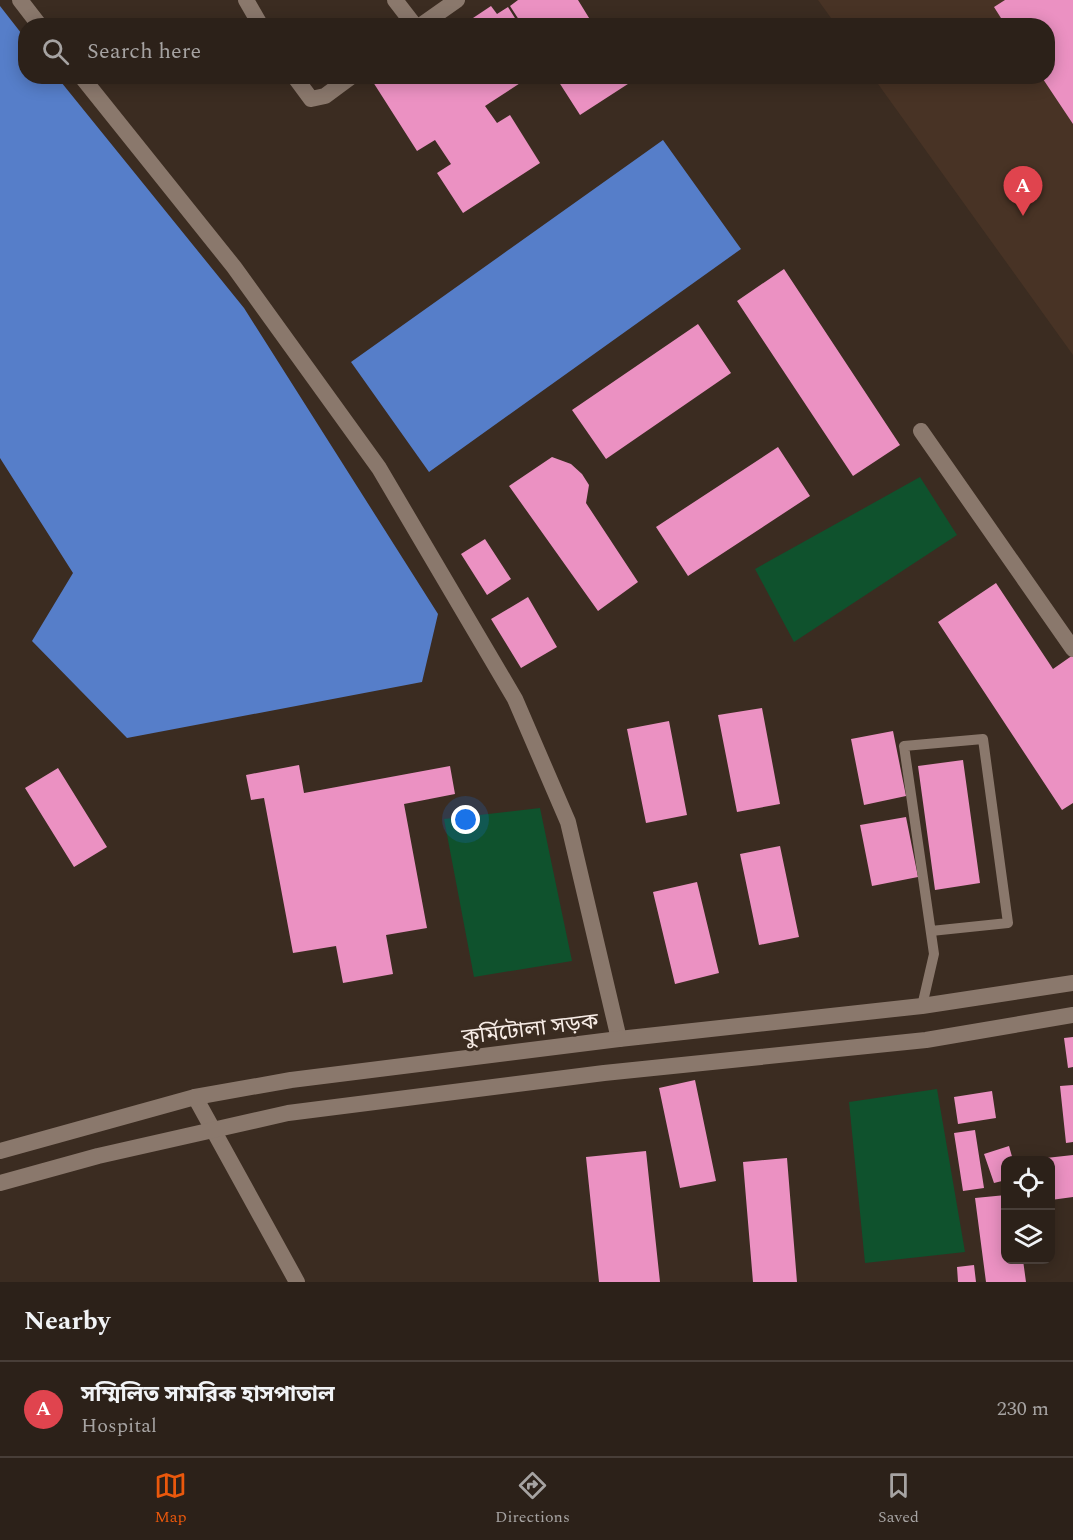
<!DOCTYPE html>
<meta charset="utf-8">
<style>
:root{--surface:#2c2119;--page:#382e26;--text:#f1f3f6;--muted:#a6a3a2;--line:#483e38;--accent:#ea580c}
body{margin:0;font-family:Spectral,"Noto Sans Bengali",serif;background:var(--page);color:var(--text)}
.controls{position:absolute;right:18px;bottom:18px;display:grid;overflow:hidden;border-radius:12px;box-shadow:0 3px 15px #0003}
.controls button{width:54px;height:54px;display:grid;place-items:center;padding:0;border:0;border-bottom:2px solid var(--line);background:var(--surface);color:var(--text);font:30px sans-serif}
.you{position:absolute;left:466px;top:820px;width:21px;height:21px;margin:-15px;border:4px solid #fff;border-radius:50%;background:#1a73e8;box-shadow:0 0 0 9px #1a73e833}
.badge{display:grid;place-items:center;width:39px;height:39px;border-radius:50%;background:var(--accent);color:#fff;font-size:20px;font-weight:700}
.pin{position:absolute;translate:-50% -50px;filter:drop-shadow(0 2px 3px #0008)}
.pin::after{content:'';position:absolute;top:32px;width:21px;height:18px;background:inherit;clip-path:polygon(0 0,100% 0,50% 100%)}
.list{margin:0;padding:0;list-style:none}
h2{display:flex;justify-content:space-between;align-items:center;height:78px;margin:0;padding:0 24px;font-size:26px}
h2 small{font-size:20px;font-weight:400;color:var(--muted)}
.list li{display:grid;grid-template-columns:39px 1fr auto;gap:18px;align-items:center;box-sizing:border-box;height:96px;padding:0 24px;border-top:2px solid var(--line)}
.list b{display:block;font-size:22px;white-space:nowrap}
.list p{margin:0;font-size:20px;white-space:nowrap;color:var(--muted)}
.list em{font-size:20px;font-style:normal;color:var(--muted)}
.icon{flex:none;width:33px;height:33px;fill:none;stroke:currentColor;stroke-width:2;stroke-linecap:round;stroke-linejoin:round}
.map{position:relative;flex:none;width:1073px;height:1282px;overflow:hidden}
.search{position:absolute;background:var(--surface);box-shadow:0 3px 15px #0003;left:18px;right:18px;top:18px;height:66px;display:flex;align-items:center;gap:15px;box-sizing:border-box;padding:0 21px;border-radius:24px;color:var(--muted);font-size:22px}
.sheet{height:174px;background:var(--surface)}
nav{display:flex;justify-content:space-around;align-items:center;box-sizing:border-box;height:84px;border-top:2px solid var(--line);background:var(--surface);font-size:16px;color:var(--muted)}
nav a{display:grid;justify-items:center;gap:3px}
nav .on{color:var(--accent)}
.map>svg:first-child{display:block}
</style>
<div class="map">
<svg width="1073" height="1282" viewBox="0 0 1073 1282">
<rect width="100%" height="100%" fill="#3b2c21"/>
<path fill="#483325" d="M 818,0 L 1073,0 L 1073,355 L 873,77 L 1048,76 L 1048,26 L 836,25 Z"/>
<path fill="#0f522d" d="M 920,477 L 957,535 L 794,642 L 755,569 Z
M 540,808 L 572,961 L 474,977 L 444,819 Z
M 937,1089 L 965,1252 L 865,1263 L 849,1102 Z"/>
<path fill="#567ec9" d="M 0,6 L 25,38 L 26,76 L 57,77 L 244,308 L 438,614 L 422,682 L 127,738 L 32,641 L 73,573 L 0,458 Z
M 663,140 L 741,249 L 429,472 L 351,362 Z"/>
<path fill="#eb91c2" d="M 518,0 L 578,0 L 594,26 L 523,26 L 510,6 Z
M 1005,0 L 1073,0 L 1073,124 L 1041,76 L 1048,76 L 1048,26 L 1006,26 L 994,7 Z
M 491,6 L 497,14 L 508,7 L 520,26 L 461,26 Z
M 382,76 L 531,76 L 485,106 L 497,123 L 510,115 L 540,163 L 463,213 L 437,173 L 451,164 L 435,140 L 417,151 L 373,82 Z
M 555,76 L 627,76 L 631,82 L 580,115 Z
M 784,269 L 900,445 L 853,476 L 737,301 Z
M 698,324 L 731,373 L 606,459 L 572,410 Z
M 778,447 L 810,496 L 688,576 L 656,527 Z
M 552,457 L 571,464 L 582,474 L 589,485 L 586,503 L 638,582 L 598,611 L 509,486 Z
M 485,539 L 511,579 L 487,595 L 461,554 Z
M 996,583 L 1053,669 L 1073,655 L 1073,803 L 1062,810 L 938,622 Z
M 528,597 L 557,647 L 521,668 L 491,619 Z
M 762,708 L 780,804 L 737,812 L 718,715 Z
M 669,721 L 687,815 L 646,823 L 627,729 Z
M 893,731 L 906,796 L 864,805 L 851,739 Z
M 963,760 L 980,883 L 935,890 L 918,766 Z
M 299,765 L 304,793 L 450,766 L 455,794 L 404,804 L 427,928 L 386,935 L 393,974 L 343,983 L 336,946 L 293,953 L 264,798 L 251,800 L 246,775 Z
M 58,768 L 107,847 L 74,867 L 25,788 Z
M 906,817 L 918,877 L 872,886 L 860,825 Z
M 780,846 L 799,937 L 759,945 L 740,854 Z
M 697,882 L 719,973 L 675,984 L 653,892 Z
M 1073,1037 L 1073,1067 L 1068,1068 L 1064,1038 Z
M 695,1080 L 716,1181 L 680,1188 L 659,1088 Z
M 1073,1085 L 1073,1142 L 1066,1143 L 1060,1086 Z
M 992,1091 L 996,1118 L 958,1124 L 954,1097 Z
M 975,1130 L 984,1188 L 963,1191 L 954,1133 Z
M 1009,1146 L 1013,1160 L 1006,1160 L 1006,1180 L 994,1183 L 984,1154 Z
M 646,1151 L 660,1282 L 599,1282 L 586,1157 Z
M 1073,1155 L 1073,1197 L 1051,1200 L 1050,1160 L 1046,1160 L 1046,1158 Z
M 787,1158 L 797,1282 L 753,1282 L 743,1162 Z
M 1006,1195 L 1006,1260 L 1023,1260 L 1026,1282 L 986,1282 L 975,1198 Z
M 974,1265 L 976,1282 L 958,1282 L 957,1267 Z"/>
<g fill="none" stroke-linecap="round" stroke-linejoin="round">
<path stroke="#8a786c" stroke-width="10" d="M 922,1006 L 934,954 L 904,746 L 983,739 L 1008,923 L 931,931"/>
<path stroke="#8a786c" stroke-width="16" d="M 20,0 L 40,26
M 246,0 L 261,26
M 395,0 L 415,26
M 420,26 L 457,0
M 81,76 L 234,267 L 379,468 L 515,699 L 568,822 L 619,1039
M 294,76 L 311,99 L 325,96 L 352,76
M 921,431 L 1073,649"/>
<path stroke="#8a786c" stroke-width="16" d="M 195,1097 L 297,1282"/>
<path stroke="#8a786c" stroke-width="16" d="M 0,1151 L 195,1097 L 291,1080 L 619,1039 L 922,1006 L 1073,983
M 0,1183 L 98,1156 L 288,1113 L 604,1073 L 926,1040 L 1073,1015"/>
</g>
<g text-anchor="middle" stroke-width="6" stroke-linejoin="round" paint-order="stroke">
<g font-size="22" fill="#f7ece6" stroke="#3b2c21">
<text transform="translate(530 1028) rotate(-7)" y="8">কুর্মিটোলা সড়ক</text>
</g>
</g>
</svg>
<div class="controls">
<button><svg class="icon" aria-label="locate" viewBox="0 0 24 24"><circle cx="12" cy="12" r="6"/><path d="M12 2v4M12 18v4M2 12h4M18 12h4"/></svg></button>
<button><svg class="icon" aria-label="layers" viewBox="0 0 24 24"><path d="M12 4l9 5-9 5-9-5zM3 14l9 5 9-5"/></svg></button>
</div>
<div class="you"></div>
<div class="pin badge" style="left:1023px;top:216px;background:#e0444e">A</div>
<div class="search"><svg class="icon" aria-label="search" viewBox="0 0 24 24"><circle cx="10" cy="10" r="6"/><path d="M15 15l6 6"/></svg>Search here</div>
</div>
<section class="sheet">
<h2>Nearby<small></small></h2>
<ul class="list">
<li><span class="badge" style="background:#e0444e">A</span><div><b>সম্মিলিত সামরিক হাসপাতাল</b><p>Hospital</p></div><em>230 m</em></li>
</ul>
</section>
<nav>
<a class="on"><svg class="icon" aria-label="map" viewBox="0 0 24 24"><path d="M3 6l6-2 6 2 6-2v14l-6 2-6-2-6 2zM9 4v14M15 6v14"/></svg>Map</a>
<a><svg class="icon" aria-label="directions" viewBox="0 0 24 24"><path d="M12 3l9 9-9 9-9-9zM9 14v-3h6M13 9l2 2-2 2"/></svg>Directions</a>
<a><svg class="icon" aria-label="saved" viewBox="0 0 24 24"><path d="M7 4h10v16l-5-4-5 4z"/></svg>Saved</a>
</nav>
